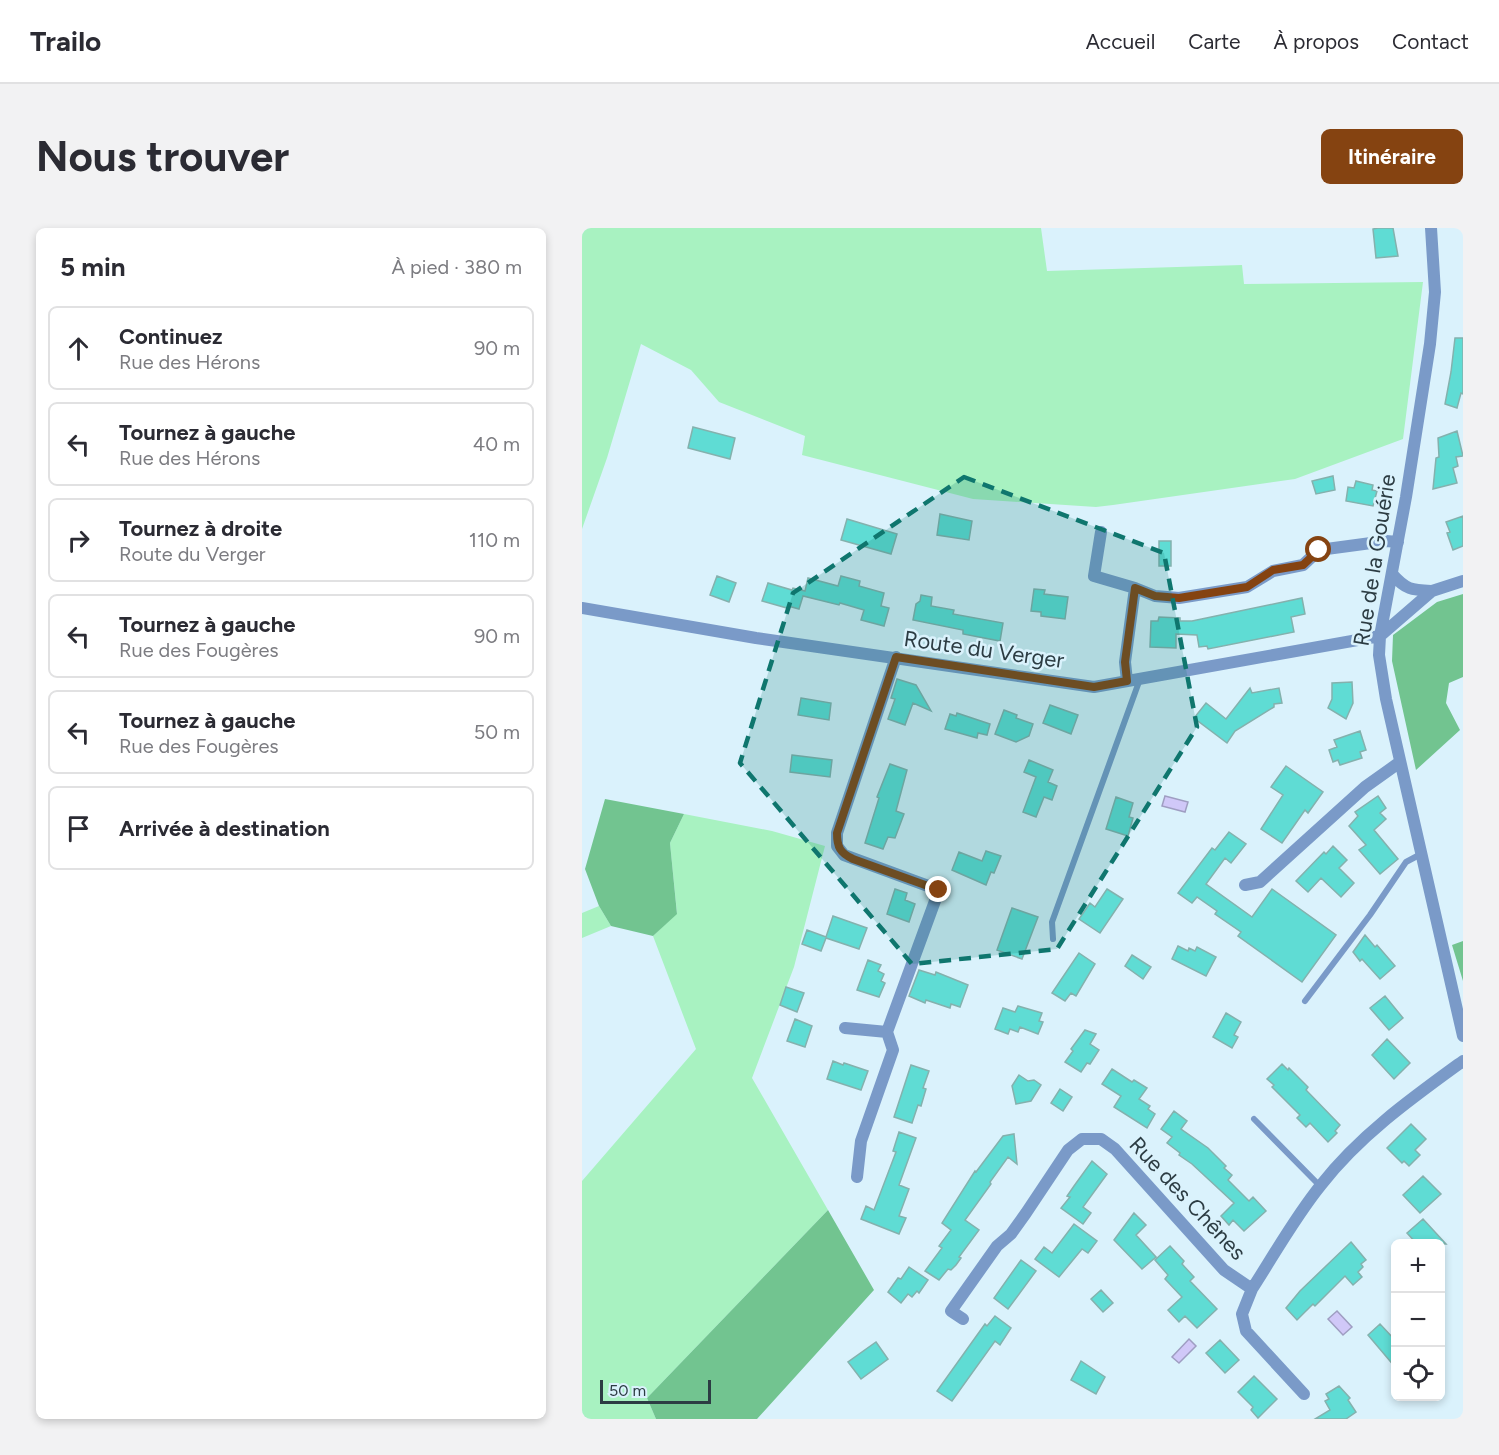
<!DOCTYPE html>
<html lang="fr">
<meta charset="utf-8">
<style>
:root{--surface:#fff;--page:#f2f2f3;--text:#2b2b33;--muted:#7c7c81;--line:#e1e1e2;--accent:#854311}
body{margin:0;font-family:Figtree,sans-serif;background:var(--page);color:var(--text)}
.controls{position:absolute;right:18px;bottom:18px;display:grid;overflow:hidden;border-radius:9px;box-shadow:0 3px 9px #0003}
.controls button{width:54px;height:54px;display:grid;place-items:center;padding:0;border:0;border-bottom:2px solid var(--line);background:var(--surface);color:var(--text);font:30px sans-serif}
.scale{position:absolute;left:18px;bottom:15px;width:111px;box-sizing:border-box;padding-left:6px;border:3px solid #2c3c43;border-top:0;font-size:16px;line-height:21px;white-space:nowrap;color:#2c3c43;-webkit-text-stroke:4px #daf2fc;paint-order:stroke}
.stop{position:absolute;width:18px;height:18px;margin:-14px;border:4px solid #854311;border-radius:50%;background:#fff}
.stop.end{background:#854311;border-color:#fff;box-shadow:0 2px 6px #0008}
.list{margin:0;padding:0;list-style:none}
h2{display:flex;justify-content:space-between;align-items:center;height:78px;margin:0;padding:0 24px;font-size:26px}
h2 small{font-size:20px;font-weight:400;color:var(--muted)}
.list li{display:grid;grid-template-columns:39px 1fr auto;gap:18px;align-items:center;box-sizing:border-box;height:84px;margin:0 12px 12px;padding:0 12px;border:2px solid var(--line);border-radius:9px}
.list b{display:block;font-size:22px;white-space:nowrap}
.list p{margin:0;font-size:20px;white-space:nowrap;color:var(--muted)}
.list em{font-size:20px;font-style:normal;color:var(--muted)}
.icon{flex:none;width:33px;height:33px;fill:none;stroke:currentColor;stroke-width:2;stroke-linecap:round;stroke-linejoin:round}
.map{position:relative;flex:none;width:881px;height:1191px;overflow:hidden;border-radius:9px}
header{display:flex;align-items:center;gap:36px;box-sizing:border-box;height:84px;padding:0 30px;background:var(--surface);border-bottom:2px solid var(--line)}
header strong{font-size:28px}
nav{display:flex;gap:33px;margin-inline-start:auto;font-size:21px}
.intro{display:flex;align-items:center;justify-content:space-between;box-sizing:border-box;height:144px;padding:0 36px}
h1{margin:0;font-size:42px}
.button{padding:15px 27px;border-radius:9px;background:var(--accent);color:#fff;font-size:21px;font-weight:700}
main{display:flex;gap:36px;padding:0 36px}
aside{flex:1;background:var(--surface);border-radius:9px;box-shadow:0 3px 9px #0003}
.map>svg:first-child{display:block}
</style>
<header>
<strong>Trailo</strong>
<nav><a>Accueil</a><a>Carte</a><a>À propos</a><a>Contact</a></nav>
</header>
<div class="intro"><h1>Nous trouver</h1><a class="button">Itinéraire</a></div>
<main>
<aside>
<h2>5 min<small>À pied · 380 m</small></h2>
<ul class="list">
<li><svg class="icon" aria-label="ahead" viewBox="0 0 24 24"><path d="M12 20V5M6 11l6-6 6 6"/></svg><div><b>Continuez</b><p>Rue des Hérons</p></div><em>90 m</em></li>
<li><svg class="icon" aria-label="left" viewBox="0 0 24 24"><path d="M17 20v-9H6M10 6l-5 5 5 5"/></svg><div><b>Tournez à gauche</b><p>Rue des Hérons</p></div><em>40 m</em></li>
<li><svg class="icon" aria-label="right" viewBox="0 0 24 24"><path d="M7 20v-9h11M14 6l5 5-5 5"/></svg><div><b>Tournez à droite</b><p>Route du Verger</p></div><em>110 m</em></li>
<li><svg class="icon" aria-label="left" viewBox="0 0 24 24"><path d="M17 20v-9H6M10 6l-5 5 5 5"/></svg><div><b>Tournez à gauche</b><p>Rue des Fougères</p></div><em>90 m</em></li>
<li><svg class="icon" aria-label="left" viewBox="0 0 24 24"><path d="M17 20v-9H6M10 6l-5 5 5 5"/></svg><div><b>Tournez à gauche</b><p>Rue des Fougères</p></div><em>50 m</em></li>
<li><svg class="icon" aria-label="arrive" viewBox="0 0 24 24"><path d="M6 21V4h12l-3 4 3 4H6"/></svg><div><b>Arrivée à destination</b></div></li>
</ul>
</aside>
<div class="map">
<svg width="881" height="1191" viewBox="0 0 881 1191">
<rect width="100%" height="100%" fill="#daf2fc"/>
<path fill="#a8f2c1" d="M 0,0 L 459,0 L 465,43 L 660,37 L 662,56 L 841,54 L 821,211 L 713,251 L 531,277 L 514,279 L 391,271 L 220,227 L 223,208 L 137,174 L 109,142 L 59,116 L 25,230 L 0,301 Z
M 102,586 L 190,603 L 243,618 L 212,739 L 170,850 L 246,982 L 65,1170 L 74,1191 L 0,1191 L 0,953 L 114,821 L 71,708 L 95,685 L 88,615 Z
M 17,678 L 29,698 L 0,710 L 0,685 Z"/>
<path fill="#72c490" d="M 881,366 L 881,449 L 867,455 L 864,475 L 878,502 L 834,542 L 810,433 L 811,407 L 855,374 Z
M 23,571 L 102,586 L 88,615 L 95,686 L 71,708 L 29,698 L 17,678 L 3,641 Z
M 881,713 L 881,753 L 870,717 Z
M 246,982 L 292,1062 L 175,1191 L 74,1191 L 65,1170 Z"/>
<path fill="#d0c8f8" stroke="#9f9ec2" stroke-width="1.5" d="M 583,568 L 606,574 L 603,584 L 580,578 Z
M 755,1083 L 770,1099 L 761,1107 L 746,1091 Z
M 607,1111 L 614,1118 L 597,1135 L 590,1129 Z"/>
<path fill="#5fdcd4" stroke="#84b1ad" stroke-width="1.5" d="M 796,0 L 811,0 L 816,28 L 794,30 L 791,1 Z
M 873,110 L 881,110 L 881,166 L 879,165 L 875,180 L 863,176 L 869,144 Z
M 111,199 L 153,210 L 148,231 L 106,220 Z
M 875,203 L 881,228 L 874,229 L 876,238 L 871,240 L 875,255 L 851,261 L 854,230 L 857,229 L 856,210 Z
M 751,248 L 753,262 L 734,266 L 730,253 Z
M 774,253 L 791,257 L 790,262 L 795,263 L 791,278 L 764,273 L 766,259 L 772,260 Z
M 358,286 L 390,293 L 387,312 L 355,307 Z
M 881,288 L 881,318 L 871,322 L 865,305 L 868,304 L 864,294 Z
M 265,291 L 315,306 L 309,326 L 259,312 Z
M 577,313 L 589,313 L 589,338 L 577,338 Z
M 135,348 L 154,355 L 147,374 L 128,367 Z
M 259,348 L 278,353 L 277,358 L 302,365 L 299,378 L 307,380 L 302,398 L 279,392 L 282,382 L 258,375 L 257,377 L 221,368 L 217,381 L 206,378 L 205,380 L 180,373 L 186,355 L 210,362 L 211,360 L 223,363 L 226,350 L 256,358 Z
M 452,361 L 463,362 L 462,366 L 486,369 L 483,391 L 459,388 L 459,384 L 449,383 Z
M 339,367 L 350,369 L 349,378 L 372,382 L 371,386 L 421,395 L 418,413 L 381,406 L 381,402 L 331,392 L 334,376 L 338,373 Z
M 720,370 L 723,386 L 709,389 L 712,404 L 626,421 L 625,418 L 617,419 L 615,407 L 594,406 L 594,420 L 568,419 L 569,393 L 576,393 L 577,389 L 598,390 L 598,393 L 610,393 Z
M 315,451 L 334,457 L 349,483 L 331,475 L 323,497 L 306,491 L 313,471 L 309,470 Z
M 770,454 L 771,475 L 764,491 L 746,480 L 750,471 L 750,455 Z
M 668,460 L 670,465 L 697,460 L 700,475 L 692,476 L 692,479 L 653,503 L 645,515 L 612,490 L 624,475 L 644,491 Z
M 219,470 L 249,475 L 247,492 L 216,487 Z
M 468,477 L 496,487 L 489,506 L 461,495 Z
M 422,482 L 435,487 L 434,490 L 451,496 L 447,508 L 434,514 L 413,506 Z
M 375,485 L 408,496 L 405,507 L 396,505 L 395,510 L 363,501 L 368,486 L 374,488 Z
M 778,503 L 784,522 L 778,524 L 780,530 L 758,537 L 756,532 L 751,534 L 747,522 L 755,519 L 752,512 Z
M 210,527 L 250,532 L 248,549 L 208,544 Z
M 447,532 L 471,542 L 466,554 L 475,558 L 470,572 L 462,569 L 454,589 L 441,584 L 454,549 L 442,544 Z
M 308,536 L 325,542 L 314,583 L 322,586 L 313,610 L 306,609 L 301,621 L 283,615 L 297,570 L 295,569 Z
M 704,538 L 741,564 L 726,585 L 723,582 L 700,615 L 679,601 L 701,567 L 689,559 Z
M 796,568 L 804,580 L 798,585 L 804,591 L 792,602 L 816,631 L 798,646 L 777,622 L 784,617 L 767,598 L 776,588 L 773,584 Z
M 534,569 L 551,575 L 547,589 L 551,590 L 546,608 L 524,601 Z
M 647,604 L 664,616 L 649,635 L 643,630 L 624,656 L 670,689 L 690,661 L 754,707 L 720,754 L 656,708 L 659,704 L 633,686 L 635,683 L 615,669 L 610,675 L 596,665 L 630,620 L 633,622 Z
M 751,618 L 765,632 L 757,640 L 772,655 L 759,669 L 739,650 L 726,664 L 714,653 L 742,624 L 744,626 Z
M 404,623 L 419,628 L 412,645 L 409,644 L 404,657 L 370,642 L 377,624 L 400,633 Z
M 313,661 L 325,665 L 323,672 L 333,676 L 327,694 L 305,686 Z
M 525,661 L 541,671 L 518,705 L 497,691 L 508,675 L 513,679 Z
M 430,680 L 456,689 L 440,731 L 415,722 Z
M 251,688 L 285,700 L 277,721 L 244,710 L 239,723 L 220,716 L 225,702 L 244,709 Z
M 783,707 L 793,719 L 795,717 L 813,738 L 798,751 L 780,731 L 778,733 L 771,724 Z
M 596,718 L 606,723 L 607,720 L 613,723 L 615,719 L 634,729 L 624,748 L 590,731 Z
M 497,725 L 513,736 L 494,768 L 489,765 L 483,773 L 470,765 Z
M 550,727 L 569,739 L 561,751 L 543,738 Z
M 286,732 L 299,737 L 296,743 L 302,746 L 299,753 L 303,755 L 297,769 L 275,762 Z
M 337,742 L 353,747 L 354,744 L 386,757 L 378,779 L 369,776 L 368,780 L 344,772 L 343,775 L 327,768 Z
M 204,759 L 222,765 L 215,784 L 198,777 Z
M 803,768 L 821,790 L 807,802 L 788,780 Z
M 436,778 L 460,785 L 457,793 L 461,794 L 456,806 L 438,799 L 436,804 L 428,801 L 426,806 L 413,801 L 421,780 L 433,784 Z
M 644,785 L 659,794 L 652,807 L 656,809 L 650,820 L 631,809 Z
M 213,791 L 230,798 L 223,819 L 205,813 Z
M 503,802 L 514,806 L 508,816 L 517,822 L 508,836 L 505,835 L 499,844 L 483,834 L 491,823 L 489,821 Z
M 805,811 L 828,835 L 812,851 L 790,827 Z
M 251,833 L 261,837 L 262,835 L 286,843 L 279,862 L 245,851 Z
M 700,836 L 706,842 L 707,840 L 726,859 L 724,862 L 758,897 L 753,903 L 755,905 L 746,914 L 728,895 L 724,899 L 715,890 L 718,887 L 690,859 L 692,857 L 685,851 Z
M 329,837 L 347,843 L 341,860 L 344,861 L 339,878 L 336,877 L 330,895 L 312,889 Z
M 530,841 L 550,854 L 552,852 L 565,860 L 557,871 L 568,878 L 566,881 L 573,886 L 565,900 L 532,879 L 539,868 L 520,856 Z
M 437,847 L 446,853 L 452,852 L 459,857 L 449,873 L 434,876 L 430,858 Z
M 478,861 L 490,869 L 481,883 L 469,875 Z
M 592,883 L 605,893 L 599,901 L 626,920 L 644,938 L 642,940 L 650,947 L 646,952 L 667,973 L 671,969 L 684,983 L 662,1003 L 651,992 L 647,997 L 639,988 L 652,975 L 610,936 L 597,927 L 598,925 L 585,915 L 590,909 L 579,901 Z
M 829,896 L 844,911 L 833,922 L 838,927 L 827,938 L 822,933 L 820,935 L 805,920 Z
M 317,904 L 334,910 L 317,957 L 327,961 L 317,988 L 324,990 L 317,1006 L 279,991 L 284,978 L 292,982 L 314,924 L 311,923 Z
M 432,906 L 435,936 L 426,929 L 408,954 L 409,956 L 383,992 L 397,1002 L 377,1029 L 379,1030 L 374,1037 L 369,1042 L 366,1041 L 357,1052 L 343,1043 L 360,1020 L 357,1018 L 369,1002 L 360,995 L 393,943 L 394,944 L 421,908 Z
M 510,933 L 525,946 L 501,979 L 509,985 L 501,996 L 479,980 L 488,969 L 485,968 L 492,958 Z
M 841,948 L 859,966 L 838,985 L 821,967 Z
M 552,985 L 564,997 L 554,1007 L 574,1029 L 560,1041 L 532,1012 Z
M 841,991 L 864,1016 L 835,1016 L 825,1005 Z
M 492,996 L 515,1013 L 506,1025 L 500,1021 L 477,1049 L 453,1031 L 462,1019 L 470,1025 Z
M 769,1014 L 784,1032 L 779,1036 L 781,1039 L 776,1044 L 780,1049 L 771,1057 L 763,1048 L 733,1078 L 731,1076 L 715,1092 L 704,1080 L 718,1063 Z
M 588,1018 L 602,1033 L 600,1036 L 612,1049 L 608,1053 L 635,1081 L 615,1100 L 603,1088 L 597,1094 L 586,1082 L 600,1069 L 583,1051 L 586,1047 L 573,1032 Z
M 439,1032 L 454,1043 L 426,1081 L 412,1070 Z
M 327,1039 L 346,1052 L 337,1065 L 335,1063 L 330,1069 L 326,1066 L 319,1075 L 306,1064 L 316,1050 L 319,1051 Z
M 519,1062 L 531,1075 L 521,1084 L 509,1071 Z
M 413,1088 L 429,1100 L 418,1117 L 413,1113 L 370,1173 L 355,1163 L 403,1096 L 405,1098 Z
M 798,1096 L 813,1112 L 813,1139 L 786,1107 Z
M 638,1112 L 657,1132 L 643,1145 L 624,1125 Z
M 294,1114 L 306,1131 L 279,1151 L 266,1134 Z
M 499,1133 L 523,1149 L 514,1166 L 489,1152 Z
M 672,1148 L 695,1171 L 676,1190 L 669,1182 L 671,1179 L 656,1164 Z
M 757,1158 L 768,1170 L 766,1172 L 774,1184 L 764,1191 L 733,1191 L 748,1182 L 743,1173 L 747,1171 L 744,1166 Z"/>
<g fill="none" stroke-linecap="round" stroke-linejoin="round">
<path stroke="#7a9ac8" stroke-width="6" d="M 471,711 L 470,694 L 558,451
M 723,773 L 788,687 L 824,634 L 839,626
M 672,891 L 738,958"/>
<path stroke="#7a9ac8" stroke-width="12" d="M 849,0 L 853,64 L 848,116 L 824,269 L 798,408 L 797,427 L 804,471 L 881,808
M 519,304 L 512,348 L 553,360 L 573,368 L 597,370 L 665,359 L 691,343 L 721,337 L 737,322 L 804,313 L 816,314
M 810,346 C 824,362 830,362 850,363
M 0,380 L 174,410 L 512,459 L 798,408 L 850,363 L 881,353
M 545,453 L 543,434 L 553,360
M 663,657 L 678,654 L 783,559 L 818,534
M 263,800 L 305,804 L 311,822 L 279,913 L 275,949
M 305,804 L 357,662 L 262,627 L 255,618 L 255,605 L 314,429
M 670,1061 L 660,1086 L 664,1103 L 722,1166
M 381,1091 L 369,1083 L 415,1018 L 429,1006 L 444,985 L 486,922 L 500,911 L 519,911 L 533,921 L 642,1042 L 670,1061 C 692,1027 713,989 739,957 C 778,907 830,870 881,833"/>
</g>
<g fill="none" stroke-linecap="round" stroke-linejoin="round">
<path stroke="#854311" stroke-width="8" d="M 357,662 L 271,631 C 258,625 255,619 255,605 L 314,429 L 512,459 L 545,453 L 543,434 L 553,360 L 573,368 L 597,370 L 665,359 L 691,342 L 721,337 L 737,322"/>
</g>
<path fill="#0f766e" fill-opacity="0.2" stroke="#0f766e" stroke-width="4.5" stroke-dasharray="12 8" stroke-linejoin="round" d="M 382,249 L 582,325 L 615,499 L 475,721 L 330,736 L 158,535 L 211,365 Z"/>
<g text-anchor="middle" stroke-width="5" stroke-linejoin="round" paint-order="stroke">
<g font-size="22" fill="#2c3c43" stroke="#daf2fc">
<text transform="translate(792 332) rotate(-81)" y="8">Rue de la Gouérie</text>
<text transform="translate(402 421) rotate(8)" y="8">Route du Verger</text>
<text transform="translate(606 970) rotate(47)" y="8">Rue des Chênes</text>
</g>
</g>
</svg>
<div class="controls">
<button>+</button>
<button>−</button>
<button><svg class="icon" aria-label="locate" viewBox="0 0 24 24"><circle cx="12" cy="12" r="6"/><path d="M12 2v4M12 18v4M2 12h4M18 12h4"/></svg></button>
</div>
<div class="scale">50 m</div>
<div class="stop" style="left:737px;top:322px"></div>
<div class="stop end" style="left:357px;top:662px"></div>
</div>
</main>
